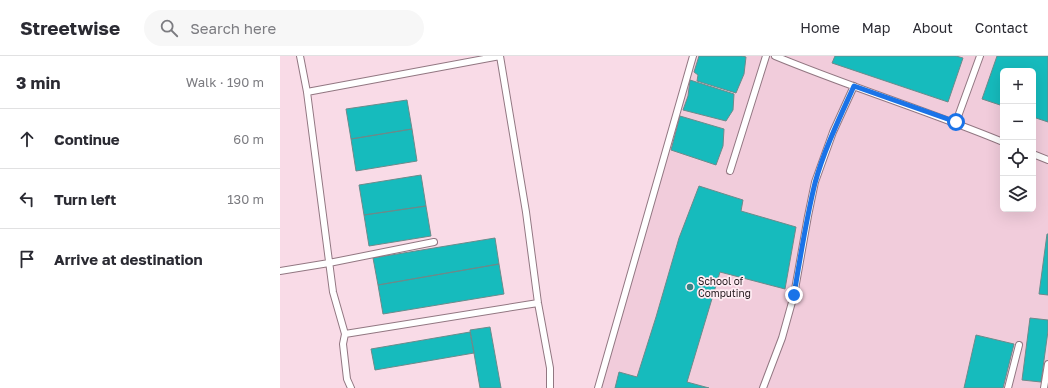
<!DOCTYPE html>
<meta charset="utf-8">
<style>
:root{--surface:#fff;--page:#f7f7f7;--text:#2b2b33;--muted:#7c7c81;--line:#e1e1e2}
body{margin:0;font-family:"Golos Text",sans-serif;background:var(--page);color:var(--text)}
.controls{position:absolute;right:12px;top:12px;display:grid;overflow:hidden;border-radius:6px;box-shadow:0 4px 16px #0002}
.controls button{width:36px;height:36px;display:grid;place-items:center;padding:0;border:0;border-bottom:1px solid var(--line);background:var(--surface);color:var(--text);font:20px sans-serif}
.stop{position:absolute;width:12px;height:12px;margin:-9px;border:3px solid #1a73e8;border-radius:50%;background:#fff}
.stop.end{background:#1a73e8;border-color:#fff;box-shadow:0 1px 4px #0008}
.list{margin:0;padding:0;list-style:none}
h2{display:flex;justify-content:space-between;align-items:center;height:52px;margin:0;padding:0 16px;font-size:17px}
h2 small{font-size:13px;font-weight:400;color:var(--muted)}
.list li{display:grid;grid-template-columns:26px 1fr auto;gap:12px;align-items:center;box-sizing:border-box;height:60px;padding:0 16px;border-top:1px solid var(--line)}
.list b{display:block;font-size:15px;white-space:nowrap}
.list em{font-size:13px;font-style:normal;color:var(--muted)}
.icon{flex:none;width:22px;height:22px;fill:none;stroke:currentColor;stroke-width:2;stroke-linecap:round;stroke-linejoin:round}
.map{position:relative;flex:none;width:768px;height:332px;overflow:hidden}
header{display:flex;align-items:center;gap:24px;box-sizing:border-box;height:56px;padding:0 20px;background:var(--surface);border-bottom:1px solid var(--line)}
header strong{font-size:19px}
nav{display:flex;gap:22px;margin-inline-start:auto;font-size:14px}
.search{width:280px;height:36px;background:var(--page);display:flex;align-items:center;gap:10px;box-sizing:border-box;padding:0 14px;border-radius:22px;color:var(--muted);font-size:15px}
main{display:flex}
aside{flex:1;background:var(--surface)}
.map>svg:first-child{display:block}
</style>
<header>
<strong>Streetwise</strong>
<div class="search"><svg class="icon" aria-label="search" viewBox="0 0 24 24"><circle cx="10" cy="10" r="6"/><path d="M15 15l6 6"/></svg>Search here</div>
<nav><a>Home</a><a>Map</a><a>About</a><a>Contact</a></nav>
</header>
<main>
<aside>
<h2>3 min<small>Walk · 190 m</small></h2>
<ul class="list">
<li><svg class="icon" aria-label="ahead" viewBox="0 0 24 24"><path d="M12 20V5M6 11l6-6 6 6"/></svg><div><b>Continue</b></div><em>60 m</em></li>
<li><svg class="icon" aria-label="left" viewBox="0 0 24 24"><path d="M17 20v-9H6M10 6l-5 5 5 5"/></svg><div><b>Turn left</b></div><em>130 m</em></li>
<li><svg class="icon" aria-label="arrive" viewBox="0 0 24 24"><path d="M6 21V4h12l-3 4 3 4H6"/></svg><div><b>Arrive at destination</b></div></li>
</ul>
</aside>
<div class="map">
<svg width="768" height="332" viewBox="0 0 768 332">
<rect width="100%" height="100%" fill="#f9dbe7"/>
<path fill="#f1ccdb" fill-rule="evenodd" d="M 413,0 L 768,0 L 768,332 L 319,332 ZM 723,15 L 753,15 L 753,153 L 723,153 Z"/>
<path fill="#16bbbd" stroke="#6b8b8b" d="M 419,0 L 462,0 L 466,1 L 464,18 L 456,37 L 417,25 L 418,19 L 414,16 Z
M 555,0 L 676,0 L 683,2 L 668,46 L 552,7 Z
M 717,0 L 768,0 L 768,66 L 753,61 L 753,15 L 723,15 L 723,50 L 702,43 Z
M 410,24 L 454,38 L 453,54 L 446,65 L 403,54 L 408,40 Z
M 127,44 L 132,73 L 71,83 L 66,53 Z
M 400,60 L 444,73 L 443,90 L 436,109 L 391,94 Z
M 132,73 L 137,105 L 76,115 L 71,83 Z
M 141,119 L 146,150 L 84,159 L 79,129 Z
M 419,130 L 463,144 L 461,155 L 516,171 L 505,233 L 440,216 L 407,326 L 429,332 L 335,332 L 339,316 L 357,321 L 376,261 L 399,182 Z
M 146,150 L 151,180 L 89,190 L 84,159 Z
M 767,178 L 768,178 L 768,239 L 759,238 Z
M 215,182 L 219,208 L 98,229 L 93,202 Z
M 219,208 L 224,238 L 103,258 L 98,229 Z
M 750,262 L 768,264 L 768,275 L 761,326 L 742,324 Z
M 210,271 L 221,332 L 200,332 L 190,274 Z
M 190,276 L 194,297 L 95,314 L 91,293 Z
M 696,279 L 734,288 L 723,332 L 684,332 Z"/>
<g fill="none" stroke-linecap="round" stroke-linejoin="round">
<g stroke="#927782" stroke-width="8">
<path id="service" d="M 20,0 L 27,36 L 53,236 L 65,278 L 63,288 L 67,323 L 71,332
M 220,0 L 246,156 L 258,247 L 270,312 L 270,332
M 495,0 C 570,31 648,55 723,86
M 27,36 L 220,0
M 676,66 L 700,0
M 753,98 L 768,104
M 450,115 L 486,0
M 0,215 L 49,207 L 154,186
M 65,278 L 258,247
M 318,332 L 413,0
M 483,332 L 502,282 L 514,239 L 528,160 L 535,126 L 553,76 L 574,30
M 728,332 L 739,289
M 764,332 L 768,308"/>
</g>
<use href="#service" stroke="#fff" stroke-width="6"/>
</g>
<g fill="none" stroke-linecap="round" stroke-linejoin="round">
<path stroke="#1a73e8" stroke-width="5" d="M 514,239 C 520,202 526,164 535,127 C 544,94 560,61 574,30 L 676,66"/>
</g>
<circle fill="#3b8384" stroke="#feecf3" stroke-width="1.5" cx="410" cy="231" r="4"/>
<g text-anchor="middle" stroke-width="3.5" stroke-linejoin="round" paint-order="stroke">
<g font-size="10" fill="#23191d" stroke="#feecf3" text-anchor="start">
<text x="418" y="229">School of<tspan x="418" dy="12">Computing</tspan></text>
</g>
</g>
</svg>
<div class="controls">
<button>+</button>
<button>−</button>
<button><svg class="icon" aria-label="locate" viewBox="0 0 24 24"><circle cx="12" cy="12" r="6"/><path d="M12 2v4M12 18v4M2 12h4M18 12h4"/></svg></button>
<button><svg class="icon" aria-label="layers" viewBox="0 0 24 24"><path d="M12 4l9 5-9 5-9-5zM3 14l9 5 9-5"/></svg></button>
</div>
<div class="stop" style="left:676px;top:66px"></div>
<div class="stop end" style="left:514px;top:239px"></div>
</div>
</main>
